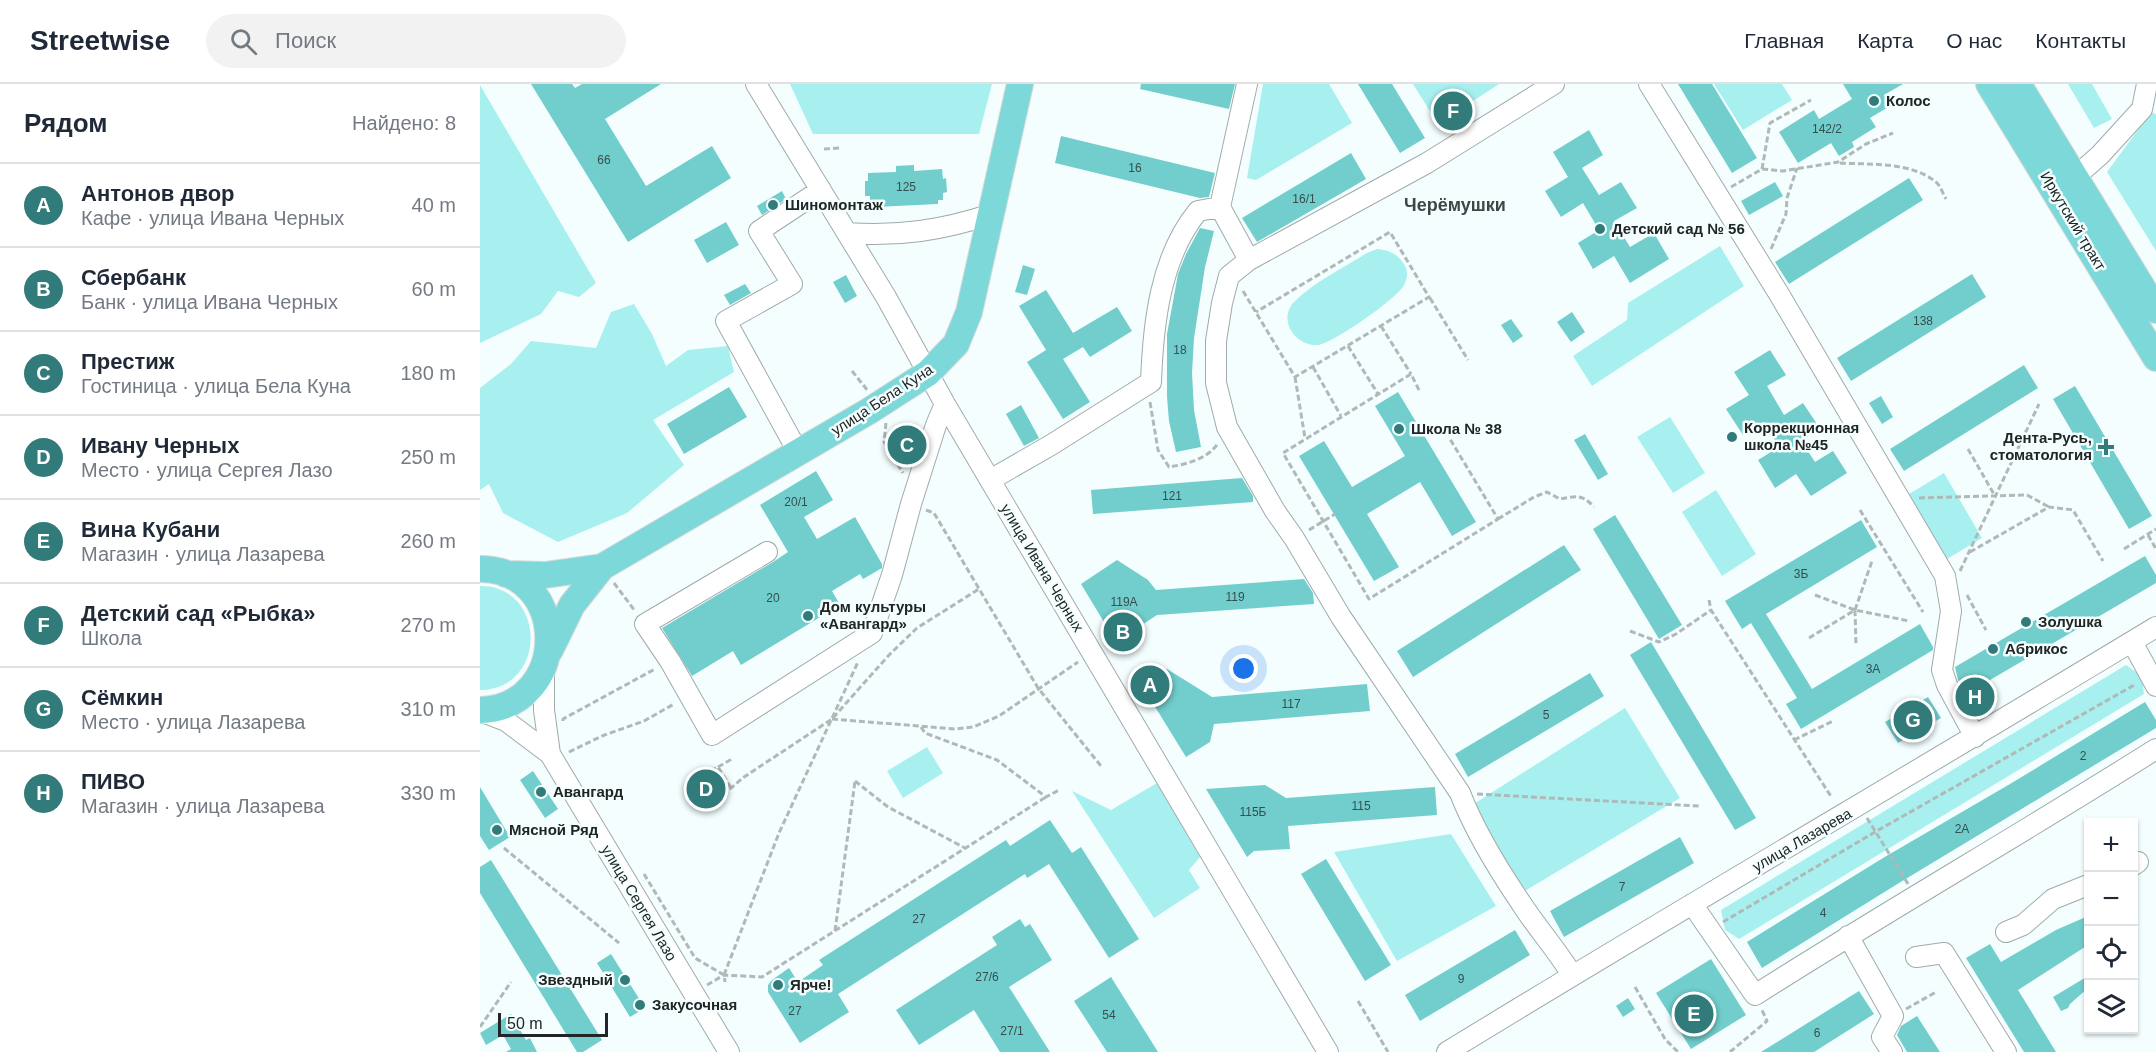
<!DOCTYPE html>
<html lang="ru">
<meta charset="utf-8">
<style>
:root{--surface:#fff;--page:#f2f2f3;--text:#1f2937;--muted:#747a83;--line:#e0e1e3;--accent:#327b7b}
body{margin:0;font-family:Helvetica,sans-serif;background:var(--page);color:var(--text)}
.controls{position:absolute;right:18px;bottom:18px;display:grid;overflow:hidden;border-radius:0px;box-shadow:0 2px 4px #0004}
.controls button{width:54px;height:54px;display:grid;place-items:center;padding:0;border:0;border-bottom:2px solid var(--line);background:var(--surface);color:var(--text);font:30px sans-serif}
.scale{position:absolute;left:18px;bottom:15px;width:110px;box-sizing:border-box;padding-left:6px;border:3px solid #212525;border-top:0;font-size:16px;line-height:21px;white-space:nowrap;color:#212525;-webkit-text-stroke:4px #f4fefe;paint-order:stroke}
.you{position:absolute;left:764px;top:585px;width:21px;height:21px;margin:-15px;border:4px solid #fff;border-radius:50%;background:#1a73e8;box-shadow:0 0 0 9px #1a73e833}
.badge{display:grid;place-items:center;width:39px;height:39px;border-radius:50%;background:var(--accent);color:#fff;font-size:20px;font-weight:700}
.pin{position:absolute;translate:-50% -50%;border:3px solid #fff;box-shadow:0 2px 6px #0006}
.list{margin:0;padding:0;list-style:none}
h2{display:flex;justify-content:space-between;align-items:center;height:78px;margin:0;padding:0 24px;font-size:26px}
h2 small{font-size:20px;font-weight:400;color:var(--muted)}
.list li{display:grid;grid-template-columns:39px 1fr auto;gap:18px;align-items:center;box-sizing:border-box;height:84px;padding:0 24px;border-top:2px solid var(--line)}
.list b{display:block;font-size:22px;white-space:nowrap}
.list p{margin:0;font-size:20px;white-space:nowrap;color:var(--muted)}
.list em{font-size:20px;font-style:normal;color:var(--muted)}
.icon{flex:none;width:33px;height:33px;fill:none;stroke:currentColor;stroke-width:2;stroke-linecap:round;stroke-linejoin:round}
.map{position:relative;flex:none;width:1676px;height:968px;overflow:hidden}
header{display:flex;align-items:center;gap:36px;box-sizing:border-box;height:84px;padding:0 30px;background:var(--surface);border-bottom:2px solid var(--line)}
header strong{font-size:28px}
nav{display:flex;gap:33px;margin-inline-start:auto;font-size:21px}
.search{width:420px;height:54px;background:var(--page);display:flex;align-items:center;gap:15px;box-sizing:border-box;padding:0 21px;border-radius:33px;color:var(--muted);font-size:22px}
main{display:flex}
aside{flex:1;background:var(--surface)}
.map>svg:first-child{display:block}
</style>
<header>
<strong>Streetwise</strong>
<div class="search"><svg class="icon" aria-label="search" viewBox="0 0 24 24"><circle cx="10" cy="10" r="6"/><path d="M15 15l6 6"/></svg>Поиск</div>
<nav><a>Главная</a><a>Карта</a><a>О нас</a><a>Контакты</a></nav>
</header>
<main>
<aside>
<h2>Рядом<small>Найдено: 8</small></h2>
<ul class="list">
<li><span class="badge">A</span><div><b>Антонов двор</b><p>Кафе · улица Ивана Черных</p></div><em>40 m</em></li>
<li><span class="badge">B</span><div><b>Сбербанк</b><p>Банк · улица Ивана Черных</p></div><em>60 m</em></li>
<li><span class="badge">C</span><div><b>Престиж</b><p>Гостиница · улица Бела Куна</p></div><em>180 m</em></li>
<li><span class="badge">D</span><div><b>Ивану Черных</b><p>Место · улица Сергея Лазо</p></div><em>250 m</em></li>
<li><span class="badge">E</span><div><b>Вина Кубани</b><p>Магазин · улица Лазарева</p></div><em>260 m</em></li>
<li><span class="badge">F</span><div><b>Детский сад «Рыбка»</b><p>Школа</p></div><em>270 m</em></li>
<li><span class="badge">G</span><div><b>Сёмкин</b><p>Место · улица Лазарева</p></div><em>310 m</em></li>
<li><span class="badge">H</span><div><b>ПИВО</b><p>Магазин · улица Лазарева</p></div><em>330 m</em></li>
</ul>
</aside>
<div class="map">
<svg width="1676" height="968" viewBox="0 0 1676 968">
<rect width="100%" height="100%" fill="#f4fefe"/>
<path fill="#a8f0f0" d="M 310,0 L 512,0 L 499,50 L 333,50 Z
M 783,0 L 849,0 L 872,39 L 776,96 L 767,94 Z
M 933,0 L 1019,0 L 958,40 Z
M 1234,0 L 1302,0 L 1312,16 L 1263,46 Z
M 1588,0 L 1612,0 L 1632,35 L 1614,44 Z
M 0,1 L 116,199 L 99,213 L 78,207 L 61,230 L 0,259 Z
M 1671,28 L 1676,30 L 1676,167 L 1627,88 Z
M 1240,162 L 1264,202 L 1112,302 L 1093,272 L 1147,236 L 1148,219 Z
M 897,165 C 910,166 920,171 926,184 C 928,189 927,195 924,201 C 918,214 852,260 838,261 C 816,263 797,236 814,218 C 834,198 863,184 887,169 Z
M 154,220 L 172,250 L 186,282 L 208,266 L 248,262 L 254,288 L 173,336 L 204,381 L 147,429 L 78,458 L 23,429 L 9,400 L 0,406 L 0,304 L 31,280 L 51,257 L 116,264 L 131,228 Z
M 1190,333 L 1225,389 L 1193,409 L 1157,353 Z
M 1464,389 L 1502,454 L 1467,475 L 1429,410 Z
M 1236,406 L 1276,470 L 1242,492 L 1202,428 Z
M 0,502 C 66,501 69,605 0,606 Z
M 1646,581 L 1662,592 L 1664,610 L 1259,855 L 1245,846 L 1241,826 Z
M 1145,624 L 1200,714 L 1043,808 L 989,723 Z
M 447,663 L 463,689 L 423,714 L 407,687 Z
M 677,699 L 720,773 L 709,786 L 720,804 L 674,834 L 592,707 L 631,726 Z
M 971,750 L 1016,822 L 917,877 L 854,768 Z"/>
<path fill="#72cdcd" d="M 51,0 L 92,0 L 95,4 L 102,0 L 181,0 L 125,35 L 166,102 L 232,62 L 251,94 L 148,158 Z
M 661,0 L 755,0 L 749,25 L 660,5 Z
M 878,0 L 912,0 L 945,54 L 920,69 Z
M 1198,0 L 1232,0 L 1277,74 L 1252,89 Z
M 1363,0 L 1423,0 L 1404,11 L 1410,22 L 1390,34 L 1396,43 L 1372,58 L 1374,63 L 1359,72 L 1351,59 L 1318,79 L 1299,48 L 1334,26 L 1339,35 L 1372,15 Z
M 1109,46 L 1123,71 L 1102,84 L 1119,111 L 1141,98 L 1157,124 L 1134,137 L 1150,163 L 1174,149 L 1189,175 L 1150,199 L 1134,172 L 1113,185 L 1098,159 L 1119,146 L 1103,119 L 1081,133 L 1065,107 L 1088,93 L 1073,68 Z
M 581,52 L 735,89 L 729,113 L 720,114 L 575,79 Z
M 871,69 L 886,95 L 777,158 L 762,134 Z
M 434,81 L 434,87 L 462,85 L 463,95 L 466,94 L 467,108 L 463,109 L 463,116 L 458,116 L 458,120 L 395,123 L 395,119 L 390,119 L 390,112 L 385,112 L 385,97 L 388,97 L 388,89 L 416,88 L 416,82 Z
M 1429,94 L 1443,116 L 1309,200 L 1295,178 Z
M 1295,98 L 1303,112 L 1269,131 L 1261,117 Z
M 302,107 L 306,115 L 282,131 L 277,122 Z
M 246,138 L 259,161 L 227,179 L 214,156 Z
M 720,144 L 734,147 L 725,183 L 714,254 L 712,289 L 714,326 L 721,363 L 696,368 L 689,337 L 687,313 L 687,250 L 698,190 L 706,170 Z
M 543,181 L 555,185 L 547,211 L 535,208 Z
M 1492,190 L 1506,213 L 1371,297 L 1357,274 Z
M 366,191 L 377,212 L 365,219 L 353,198 Z
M 265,200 L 271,209 L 250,221 L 244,211 Z
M 566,206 L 593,249 L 637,223 L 652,247 L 610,273 L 603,263 L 583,275 L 610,318 L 583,335 L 547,278 L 566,266 L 539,222 Z
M 1092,228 L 1105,248 L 1091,258 L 1077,238 Z
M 1031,235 L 1043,252 L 1033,259 L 1021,241 Z
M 1290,266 L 1306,291 L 1287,302 L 1304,331 L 1323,319 L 1339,343 L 1320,355 L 1335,378 L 1353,367 L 1367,389 L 1331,412 L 1316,390 L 1295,404 L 1278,376 L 1299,363 L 1283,338 L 1263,351 L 1246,325 L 1269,311 L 1254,288 Z
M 1544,281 L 1558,304 L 1424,387 L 1410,365 Z
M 1595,302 L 1672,432 L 1649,445 L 1573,315 Z
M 249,303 L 267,333 L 204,370 L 187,340 Z
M 918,308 L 996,438 L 972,452 L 940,398 L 887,430 L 919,483 L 894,497 L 819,372 L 844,357 L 872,403 L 925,372 L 895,322 Z
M 1401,312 L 1413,333 L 1402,340 L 1389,319 Z
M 541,321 L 559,354 L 544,362 L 526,330 Z
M 433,342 L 440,352 L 434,370 L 421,379 L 408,360 Z
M 1105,350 L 1128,390 L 1118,396 L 1094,356 Z
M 336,387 L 353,416 L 324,433 L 337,455 L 375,433 L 402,480 L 402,484 L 383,495 L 380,490 L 352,507 L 360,521 L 261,581 L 253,567 L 212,592 L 182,544 L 293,478 L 308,468 L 280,421 Z
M 762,394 L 773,412 L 773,418 L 613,430 L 611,406 Z
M 1135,431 L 1202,541 L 1179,555 L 1113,445 Z
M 1381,436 L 1397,463 L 1286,530 L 1332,605 L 1440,540 L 1453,563 L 1453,566 L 1321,645 L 1306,620 L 1317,614 L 1271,539 L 1262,545 L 1245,517 Z
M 1084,461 L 1101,486 L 933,593 L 917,567 Z
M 1665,472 L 1676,491 L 1676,499 L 1486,610 L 1478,596 L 1475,583 Z
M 637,476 L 668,496 L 676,506 L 824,495 L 833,509 L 834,520 L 677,531 L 636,558 L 601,500 Z
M 1171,558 L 1276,734 L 1255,746 L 1150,571 Z
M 687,585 L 732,613 L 887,600 L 890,627 L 734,640 L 730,658 L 706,673 L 661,600 Z
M 1110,589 L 1124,612 L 988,693 L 975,670 Z
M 1448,613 L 1461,634 L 1418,659 L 1405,638 Z
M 1665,618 L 1676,636 L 1676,644 L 1419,799 L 1282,884 L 1267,858 L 1403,774 L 1530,700 Z
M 53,687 L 78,725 L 65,734 L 40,696 Z
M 785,701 L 806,714 L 955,703 L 957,731 L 808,742 L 810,765 L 774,767 L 767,773 L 726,705 Z
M 0,703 L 30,753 L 9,766 L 0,752 Z
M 570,736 L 592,769 L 601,763 L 659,855 L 629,874 L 569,780 L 547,794 L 545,790 L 358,910 L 369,928 L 320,959 L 288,908 L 288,901 L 292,896 L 309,884 L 318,898 L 343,881 L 339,876 L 526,756 L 530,762 Z
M 1200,753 L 1214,779 L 1084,853 L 1070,827 Z
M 846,775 L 911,881 L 885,897 L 821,790 Z
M 11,776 L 122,956 L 103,968 L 97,968 L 0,809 L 0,783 Z
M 1608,832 L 1608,861 L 1538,906 L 1576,968 L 1544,968 L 1486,874 L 1510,860 L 1521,878 L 1576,846 Z
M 540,835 L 545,843 L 550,840 L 572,876 L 529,903 L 570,968 L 520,968 L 494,926 L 439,961 L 416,926 L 517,861 L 512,853 Z
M 1035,846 L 1050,871 L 940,937 L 925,911 Z
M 131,870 L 165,924 L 150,933 L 117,879 Z
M 1231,875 L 1266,931 L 1211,965 L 1176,909 Z
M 1608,892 L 1608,904 L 1590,920 L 1588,924 L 1581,927 L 1573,913 Z
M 631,893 L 678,968 L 627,968 L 594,917 Z
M 1379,907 L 1394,930 L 1334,968 L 1281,968 Z
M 1148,914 L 1155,925 L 1143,933 L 1136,922 Z
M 31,930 L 46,956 L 50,954 L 57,968 L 26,968 L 31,965 L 23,951 L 6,961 L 0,949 Z
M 1437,932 L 1460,968 L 1427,968 L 1417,951 L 1421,942 Z"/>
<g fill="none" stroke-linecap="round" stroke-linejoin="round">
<g stroke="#a1aaaa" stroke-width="22">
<path id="minor" d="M 276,0 L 406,213 L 465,320 L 848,968
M 767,0 L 740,123 L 769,176
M 1074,0 L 947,79 L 769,176 L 749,192 L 742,219 L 736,257 L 736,299 L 747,343 L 795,427 L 814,454 L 861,533 L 980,709 C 995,748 1018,785 1041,819 C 1057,844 1077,866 1092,891
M 1169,0 L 1299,210 L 1465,492 L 1471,527 L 1462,586 L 1467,601 L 1495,653
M 1595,93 L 1620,71 L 1662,25 L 1667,0
M 367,149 C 418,153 463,146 512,130
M 318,368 L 246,237 L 312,200 L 279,147 L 341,106
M 510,396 L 571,361 L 671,298 C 673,241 680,173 718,127 L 740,123
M 287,468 L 165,540 L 190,577 L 232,651 L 392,549 L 412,491 L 431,420 L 456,341 L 465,320
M 1652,558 L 1676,602
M 64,584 L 64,626 L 70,670 L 249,968
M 0,627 L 26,637 L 70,670
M 1654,781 L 1658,778
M 1212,820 L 1275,911 C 1407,827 1543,749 1676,665
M 1526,848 L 1543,841 L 1573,815 L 1608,801
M 1368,852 L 1413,932 L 1402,953 L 1412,968
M 1436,873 L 1464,869 L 1526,968
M 967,968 C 1202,824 1440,686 1676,543"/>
</g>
<g stroke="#d7d8d8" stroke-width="28">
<path id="major" d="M 1509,0 L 1676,274
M 1538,0 L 1676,226
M 0,485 C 90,485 92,623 0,626
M 26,490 L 65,491 L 122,483 L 389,327 L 448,289 L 476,260 L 489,228 L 540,0
M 70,566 L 92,521 L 122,483"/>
</g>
<path stroke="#b0b8b8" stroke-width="3" stroke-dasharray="6 3" stroke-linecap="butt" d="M 344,65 L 360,64
M 1360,79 C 1390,81 1432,77 1457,99 C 1461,103 1463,110 1466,115
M 1282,85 L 1290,39 L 1331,16
M 1251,103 L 1282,85 L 1303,87 L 1358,78 L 1386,60 L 1413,49
M 1291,165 L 1306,130 L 1307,114 L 1317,84
M 763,207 L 815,293 L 949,213 L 910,148 L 776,228
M 950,214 L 988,276
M 901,242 L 931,290
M 868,262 L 898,310
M 833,283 L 861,332
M 372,287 L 388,307
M 815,293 L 825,354
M 939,306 L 931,290 L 803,369 L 889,515 L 1018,435 L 970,355
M 670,318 L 678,366 L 689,383 C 707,380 728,375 738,359
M 406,339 L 404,358 L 423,389
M 1488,365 L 1515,412
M 1439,414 L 1547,411 L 1569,423
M 446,426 L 454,429 L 558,604 L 621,682
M 1380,426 L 1443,528
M 1018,435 L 1054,413 L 1067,408 L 1080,415 C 1097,412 1102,410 1114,423
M 829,446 L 855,430
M 1668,451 L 1676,465
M 1644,465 L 1676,445
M 1490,468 L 1569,423 L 1593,426 L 1623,477
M 1480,487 L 1559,320
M 134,499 L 155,527
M 1335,511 L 1375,526 L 1429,537
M 1487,511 L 1506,546
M 1229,516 L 1231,526 L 1352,714
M 1375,526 L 1392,477
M 1150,547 L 1179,558 L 1196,550 L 1231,526
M 1329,554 L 1375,526 L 1376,562
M 352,635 L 475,645 L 493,643 L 519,632 L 598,578
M 83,637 L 83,635 L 175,585
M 441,643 L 445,649 L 517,676 L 566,713 L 579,706
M 1314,656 L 1353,637
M 89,668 L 122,652 L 164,637 L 194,620
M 238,683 L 252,675
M 375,697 L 408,723 L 485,764
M 251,704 L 238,683 L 212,698 L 224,719 L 251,704 L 264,693 L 352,635 L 409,571 L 437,544 L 499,505
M 997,710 L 1219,722
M 1387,734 L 1428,800
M 24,764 L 139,859
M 164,790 L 215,874 L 244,891 L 245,898
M 1243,838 L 1395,748 L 1656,600
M 355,847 L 375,697
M 244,891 L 299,749 L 378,578
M 227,901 L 244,891 L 282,893 L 566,713
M 1155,903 L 1185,955 L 1198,968
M 878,917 L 908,968
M 1426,925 L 1456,908
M 0,943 L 31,898
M 1250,968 L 1287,937 L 1282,926"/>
<use href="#minor" stroke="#fff" stroke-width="20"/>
<use href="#major" stroke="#7dd9d9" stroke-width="26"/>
</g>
<g fill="#327b7b" stroke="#f4fefe" stroke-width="2">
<circle cx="1394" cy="17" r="6"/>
<circle cx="293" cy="121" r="6"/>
<circle cx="1120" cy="145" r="6"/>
<circle cx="919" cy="345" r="6"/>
<circle cx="1252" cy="353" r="6"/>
<path d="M1623 354h6v6h6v6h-6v6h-6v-6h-6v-6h6z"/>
<circle cx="328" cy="532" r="6"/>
<circle cx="1546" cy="538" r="6"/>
<circle cx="1513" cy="565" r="6"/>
<circle cx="61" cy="708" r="6"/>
<circle cx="17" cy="746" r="6"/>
<circle cx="145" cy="896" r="6"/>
<circle cx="298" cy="901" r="6"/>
<circle cx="160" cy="921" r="6"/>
</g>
<g text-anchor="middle" stroke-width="5" stroke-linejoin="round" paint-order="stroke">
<g font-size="12" fill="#354f4f">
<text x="1347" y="49">142/2</text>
<text x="124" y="80">66</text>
<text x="655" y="88">16</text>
<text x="426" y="107">125</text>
<text x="824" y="119">16/1</text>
<text x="1443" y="241">138</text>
<text x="700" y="270">18</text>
<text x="692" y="416">121</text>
<text x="316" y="422">20/1</text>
<text x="1321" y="494">3Б</text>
<text x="755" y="517">119</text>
<text x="293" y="518">20</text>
<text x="644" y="522">119А</text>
<text x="1393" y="589">3А</text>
<text x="811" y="624">117</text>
<text x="1066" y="635">5</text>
<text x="1603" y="676">2</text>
<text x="881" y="726">115</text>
<text x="773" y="732">115Б</text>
<text x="1482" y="749">2А</text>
<text x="1142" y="807">7</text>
<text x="1343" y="833">4</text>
<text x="439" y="839">27</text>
<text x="507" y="897">27/6</text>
<text x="981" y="899">9</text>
<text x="315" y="931">27</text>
<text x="629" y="935">54</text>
<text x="532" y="951">27/1</text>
<text x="1337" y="953">6</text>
</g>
<g font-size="15" font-weight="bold" fill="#212525" stroke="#f4fefe" text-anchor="start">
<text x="1406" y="22">Колос</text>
<text x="305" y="126">Шиномонтаж</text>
<text x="1132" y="150">Детский сад № 56</text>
<text x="1264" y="349">Коррекционная<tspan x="1264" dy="17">школа №45</tspan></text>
<text x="931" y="350">Школа № 38</text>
<text x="1612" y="359" text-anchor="end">Дента-Русь,<tspan x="1612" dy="17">стоматология</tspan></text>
<text x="340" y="528">Дом культуры<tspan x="340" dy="17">«Авангард»</tspan></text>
<text x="1558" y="543">Золушка</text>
<text x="1525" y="570">Абрикос</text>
<text x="73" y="713">Авангард</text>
<text x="29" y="751">Мясной Ряд</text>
<text x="133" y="901" text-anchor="end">Звездный</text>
<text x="310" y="906">Ярче!</text>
<text x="172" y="926">Закусочная</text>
</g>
<g font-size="15" fill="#212525" stroke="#f4fefe">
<text transform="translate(1593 137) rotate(59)" y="5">Иркутский тракт</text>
<text transform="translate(402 316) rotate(-33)" y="5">улица Бела Куна</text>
<text transform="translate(562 484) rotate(59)" y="5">улица Ивана Черных</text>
<text transform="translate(1322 756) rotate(-30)" y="5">улица Лазарева</text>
<text transform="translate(159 819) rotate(59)" y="5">улица Сергея Лазо</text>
</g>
<g font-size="18" font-weight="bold" fill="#3e4646" stroke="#f4fefe">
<text x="975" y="127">Черёмушки</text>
</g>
</g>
</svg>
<div class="controls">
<button>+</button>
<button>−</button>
<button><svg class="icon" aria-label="locate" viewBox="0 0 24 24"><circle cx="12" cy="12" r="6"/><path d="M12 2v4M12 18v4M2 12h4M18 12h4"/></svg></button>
<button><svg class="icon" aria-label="layers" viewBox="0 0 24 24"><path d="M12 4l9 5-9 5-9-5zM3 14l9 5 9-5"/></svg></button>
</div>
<div class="scale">50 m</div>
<div class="you"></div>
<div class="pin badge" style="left:670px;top:601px">A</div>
<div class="pin badge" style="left:643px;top:548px">B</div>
<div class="pin badge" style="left:427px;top:361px">C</div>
<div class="pin badge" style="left:226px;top:705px">D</div>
<div class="pin badge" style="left:1214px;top:930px">E</div>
<div class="pin badge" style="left:973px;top:27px">F</div>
<div class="pin badge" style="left:1433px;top:636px">G</div>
<div class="pin badge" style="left:1495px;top:613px">H</div>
</div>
</main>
